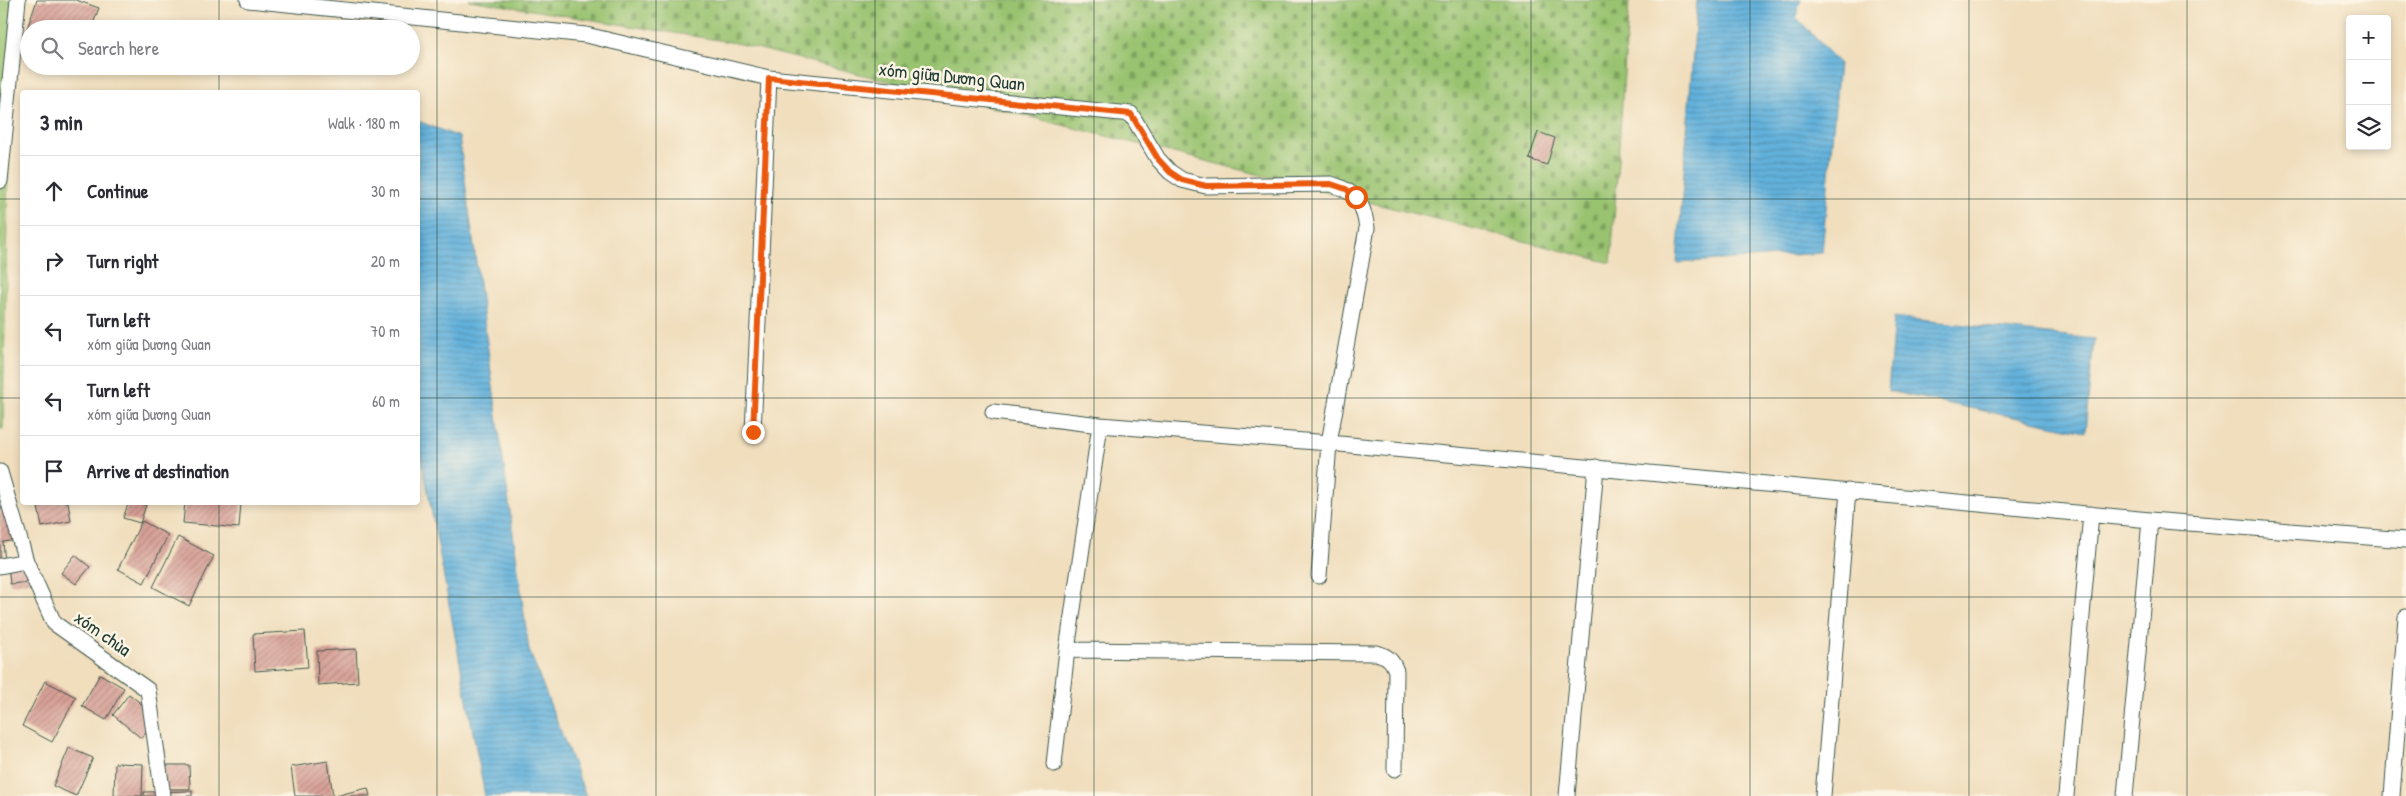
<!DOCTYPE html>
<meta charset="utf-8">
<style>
:root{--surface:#fff;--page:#f2f2f3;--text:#2b2b33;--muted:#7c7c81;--line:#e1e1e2}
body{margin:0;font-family:"Patrick Hand",sans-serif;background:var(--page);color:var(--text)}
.controls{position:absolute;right:15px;top:15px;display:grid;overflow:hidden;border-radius:5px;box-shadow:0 2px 8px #0003}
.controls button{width:45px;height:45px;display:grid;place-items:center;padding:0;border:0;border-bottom:1px solid var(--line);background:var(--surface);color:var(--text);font:25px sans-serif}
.stop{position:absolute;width:15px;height:15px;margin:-11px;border:4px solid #ea580c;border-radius:50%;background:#fff}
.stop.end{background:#ea580c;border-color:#fff;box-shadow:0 1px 5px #0008}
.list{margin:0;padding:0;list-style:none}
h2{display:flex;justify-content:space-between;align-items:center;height:65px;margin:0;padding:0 20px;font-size:21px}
h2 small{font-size:16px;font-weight:400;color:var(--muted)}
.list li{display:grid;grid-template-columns:32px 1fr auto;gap:15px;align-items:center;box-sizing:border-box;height:70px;padding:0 20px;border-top:1px solid var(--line)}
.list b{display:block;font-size:19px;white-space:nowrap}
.list p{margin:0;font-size:16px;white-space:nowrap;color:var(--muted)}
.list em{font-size:16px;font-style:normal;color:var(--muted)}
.icon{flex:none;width:28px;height:28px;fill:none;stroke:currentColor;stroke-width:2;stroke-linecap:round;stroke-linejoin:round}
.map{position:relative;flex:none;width:2406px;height:796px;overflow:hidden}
.search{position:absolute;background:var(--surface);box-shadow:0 2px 8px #0003;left:20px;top:20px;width:400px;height:55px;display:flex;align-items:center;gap:12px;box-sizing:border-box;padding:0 18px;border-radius:28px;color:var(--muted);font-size:19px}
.panel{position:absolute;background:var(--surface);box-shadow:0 2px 8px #0003;left:20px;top:90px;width:400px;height:415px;border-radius:5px}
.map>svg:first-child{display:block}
</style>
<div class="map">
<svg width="2406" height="796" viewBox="0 0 2406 796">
<defs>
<pattern id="cemetery-stones" width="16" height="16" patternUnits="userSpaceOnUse" patternTransform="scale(1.25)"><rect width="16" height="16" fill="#99c370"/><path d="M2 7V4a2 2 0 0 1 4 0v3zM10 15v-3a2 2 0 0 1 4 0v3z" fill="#7ca05d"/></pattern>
<pattern id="water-rules" width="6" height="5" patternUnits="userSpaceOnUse" patternTransform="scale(1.25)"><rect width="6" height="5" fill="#62b1dc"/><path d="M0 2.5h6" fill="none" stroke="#5091b3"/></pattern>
<pattern id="building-hatch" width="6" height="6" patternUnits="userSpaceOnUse" patternTransform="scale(1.25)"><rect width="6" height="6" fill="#d8a097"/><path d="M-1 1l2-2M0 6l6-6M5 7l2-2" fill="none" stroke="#af847c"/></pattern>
</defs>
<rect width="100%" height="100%" fill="#fcf5e5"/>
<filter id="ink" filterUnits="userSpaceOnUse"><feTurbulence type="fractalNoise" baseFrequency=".02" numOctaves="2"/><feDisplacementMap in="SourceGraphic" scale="10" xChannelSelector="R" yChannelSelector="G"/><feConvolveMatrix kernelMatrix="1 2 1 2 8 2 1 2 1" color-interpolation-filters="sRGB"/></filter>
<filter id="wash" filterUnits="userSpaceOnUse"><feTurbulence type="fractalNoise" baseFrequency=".0096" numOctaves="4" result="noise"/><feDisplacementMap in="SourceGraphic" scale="20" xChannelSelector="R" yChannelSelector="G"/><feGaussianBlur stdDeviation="1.12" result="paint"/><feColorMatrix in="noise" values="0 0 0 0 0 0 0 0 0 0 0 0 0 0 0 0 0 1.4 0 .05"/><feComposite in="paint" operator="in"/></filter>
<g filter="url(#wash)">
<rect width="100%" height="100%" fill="#f0debd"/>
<path fill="#99c370" stroke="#5c8052" d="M 0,0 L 11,0 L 3,429 L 0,429 Z"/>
<path fill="url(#cemetery-stones)" stroke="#5c8052" d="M 469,0 L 1629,0 L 1611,263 L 736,43 Z"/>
<path fill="url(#water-rules)" stroke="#407788" d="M 1697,0 L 1801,0 L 1796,17 L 1839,63 L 1822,253 L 1677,263 Z
M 418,121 L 459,137 L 529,650 L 586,796 L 485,796 L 418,439 Z
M 1894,317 L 2094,339 L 2085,432 L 1888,391 Z"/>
<g id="blocks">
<path fill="url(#building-hatch)" d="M 37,0 L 76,0 L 99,8 L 91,29 L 29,29 L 29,33 L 26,32 Z
M 1538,132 L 1555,138 L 1547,165 L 1529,159 Z
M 37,502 L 68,502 L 71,521 L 42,527 Z
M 129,502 L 146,505 L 140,523 L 123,518 Z
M 185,502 L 241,502 L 239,528 L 183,523 Z
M 15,506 L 19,540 L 3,542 L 5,562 L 0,563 L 0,508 Z
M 142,521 L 168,535 L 144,583 L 118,569 Z
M 178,537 L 214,556 L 189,606 L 153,587 Z
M 75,555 L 90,567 L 76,584 L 61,573 Z
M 27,563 L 29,582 L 10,584 L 8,565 Z
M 305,631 L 308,667 L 255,671 L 253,634 Z
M 356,649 L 358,682 L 318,685 L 317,651 Z
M 100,674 L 124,688 L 106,720 L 82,706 Z
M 45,681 L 76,697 L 52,742 L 22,726 Z
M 129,694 L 158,717 L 141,738 L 113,715 Z
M 69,748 L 93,758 L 76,796 L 53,786 Z
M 328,761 L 333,796 L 295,796 L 291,767 Z
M 115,763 L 143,764 L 142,796 L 114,796 Z
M 160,765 L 189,765 L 190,789 L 160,789 Z
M 368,788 L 370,796 L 338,796 L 338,795 Z
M 192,791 L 192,796 L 144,796 L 144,792 Z"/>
</g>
</g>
<g filter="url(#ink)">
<use href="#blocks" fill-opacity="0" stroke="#3e5549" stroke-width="1"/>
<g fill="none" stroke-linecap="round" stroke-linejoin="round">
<g stroke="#3e5549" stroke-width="17">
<path id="lane" d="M 248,0 L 586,35 L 769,78 L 1131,114 L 1158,159 L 1170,172 L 1182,180 L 1206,186 L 1331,184 C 1357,192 1363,202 1367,228 L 1329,443 L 1100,425 L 993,412
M 0,181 L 18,0
M 753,432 L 769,78
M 0,472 L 26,561 L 54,623 L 148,690 L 163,796
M 0,566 L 26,561
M 1319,576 L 1329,443 L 2150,520
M 1067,650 L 1376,653 C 1388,656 1392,660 1396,671 L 1395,769
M 1054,764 L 1067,650 L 1100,425
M 1567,796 L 1596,467
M 1823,796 L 1848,491
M 2066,796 L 2091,514
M 2125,796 L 2150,520 L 2406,540
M 2392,796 L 2406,617"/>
</g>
<use href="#lane" stroke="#fff" stroke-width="15"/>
</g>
</g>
<g fill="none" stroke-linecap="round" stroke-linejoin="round" filter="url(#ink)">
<path stroke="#ea580c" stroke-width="6" d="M 753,432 L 769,78 L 1131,114 L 1158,159 L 1170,172 L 1182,180 L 1206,186 L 1331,184 L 1346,189 L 1356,197"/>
</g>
<path fill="none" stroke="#1f3d34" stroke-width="1" stroke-opacity="0.55" d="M 219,0 L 219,29M 437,0 L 437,796M 656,0 L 656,796M 875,0 L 875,796M 1094,0 L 1094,796M 1312,0 L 1312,796M 1531,0 L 1531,796M 1750,0 L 1750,796M 1969,0 L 1969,796M 2187,0 L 2187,796M 219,66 L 219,92M 0,199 L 22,199M 418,199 L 2406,199M 0,398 L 22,398M 418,398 L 2406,398M 219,502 L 219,796M 0,597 L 2406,597"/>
<g text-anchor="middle" stroke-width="5" stroke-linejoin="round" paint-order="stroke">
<g font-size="19" fill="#1f3d34" stroke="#fcf5e5">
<text transform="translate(952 76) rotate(6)" y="7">xóm giữa Dương Quan</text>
<text transform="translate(103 633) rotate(35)" y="7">xóm chùa</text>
</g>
</g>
</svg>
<div class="controls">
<button>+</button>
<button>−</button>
<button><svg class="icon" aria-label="layers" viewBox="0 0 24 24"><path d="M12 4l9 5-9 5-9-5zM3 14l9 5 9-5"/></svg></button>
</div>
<div class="stop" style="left:1356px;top:197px"></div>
<div class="stop end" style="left:753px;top:432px"></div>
<div class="search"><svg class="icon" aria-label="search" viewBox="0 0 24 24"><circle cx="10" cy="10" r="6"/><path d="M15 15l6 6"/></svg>Search here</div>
<section class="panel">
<h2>3 min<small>Walk · 180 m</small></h2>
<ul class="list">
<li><svg class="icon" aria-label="ahead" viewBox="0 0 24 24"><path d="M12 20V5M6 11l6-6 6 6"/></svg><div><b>Continue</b></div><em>30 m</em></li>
<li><svg class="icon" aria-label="right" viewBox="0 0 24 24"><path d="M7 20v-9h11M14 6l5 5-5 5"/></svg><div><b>Turn right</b></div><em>20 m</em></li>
<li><svg class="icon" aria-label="left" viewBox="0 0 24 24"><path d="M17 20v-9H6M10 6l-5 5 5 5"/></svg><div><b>Turn left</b><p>xóm giữa Dương Quan</p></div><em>70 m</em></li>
<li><svg class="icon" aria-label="left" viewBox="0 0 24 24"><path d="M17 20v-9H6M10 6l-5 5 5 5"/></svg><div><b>Turn left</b><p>xóm giữa Dương Quan</p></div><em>60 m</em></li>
<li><svg class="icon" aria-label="arrive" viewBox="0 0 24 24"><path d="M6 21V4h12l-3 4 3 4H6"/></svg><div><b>Arrive at destination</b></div></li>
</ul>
</section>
</div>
